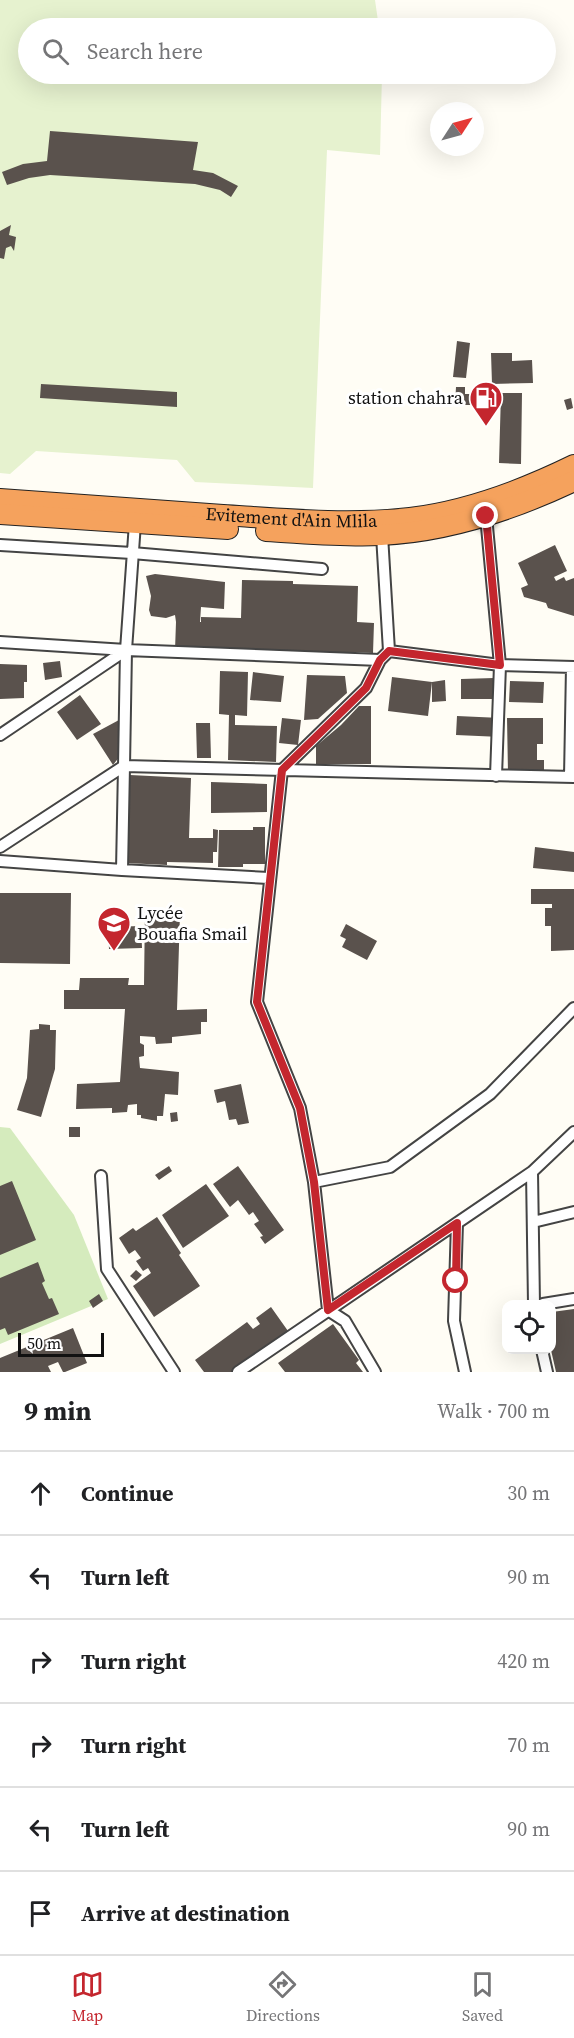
<!DOCTYPE html>
<meta charset="utf-8">
<style>
:root{--surface:#fff;--page:#f2f2f2;--text:#202124;--muted:#757577;--line:#e0e0e0;--accent:#c4262e}
body{margin:0;font-family:"Source Serif 4",serif;background:var(--page);color:var(--text)}
.controls{position:absolute;right:18px;bottom:18px;display:grid;overflow:hidden;border-radius:12px;box-shadow:0 6px 24px #0002}
.controls button{width:54px;height:54px;display:grid;place-items:center;padding:0;border:0;border-bottom:2px solid var(--line);background:var(--surface);color:var(--text);font:30px sans-serif}
.compass{position:absolute;left:430px;top:102px;width:54px;height:54px;border-radius:50%;background:var(--surface);box-shadow:0 6px 24px #0002;rotate:54deg}
.scale{position:absolute;left:18px;bottom:15px;width:86px;box-sizing:border-box;padding-left:6px;border:3px solid #111;border-top:0;font-size:16px;line-height:21px;white-space:nowrap;color:#111;-webkit-text-stroke:4px #fff;paint-order:stroke}
.stop{position:absolute;width:18px;height:18px;margin:-14px;border:4px solid #c4262e;border-radius:50%;background:#fff}
.stop.end{background:#c4262e;border-color:#fff;box-shadow:0 2px 6px #0008}
.list{margin:0;padding:0;list-style:none}
h2{display:flex;justify-content:space-between;align-items:center;height:78px;margin:0;padding:0 24px;font-size:26px}
h2 small{font-size:20px;font-weight:400;color:var(--muted)}
.list li{display:grid;grid-template-columns:39px 1fr auto;gap:18px;align-items:center;box-sizing:border-box;height:84px;padding:0 24px;border-top:2px solid var(--line)}
.list b{display:block;font-size:22px;white-space:nowrap}
.list em{font-size:20px;font-style:normal;color:var(--muted)}
.icon{flex:none;width:33px;height:33px;fill:none;stroke:currentColor;stroke-width:2;stroke-linecap:round;stroke-linejoin:round}
.map{position:relative;flex:none;width:574px;height:1372px;overflow:hidden}
.search{position:absolute;background:var(--surface);box-shadow:0 6px 24px #0002;left:18px;right:18px;top:18px;height:66px;display:flex;align-items:center;gap:15px;box-sizing:border-box;padding:0 21px;border-radius:33px;color:var(--muted);font-size:22px}
.sheet{height:582px;background:var(--surface)}
nav{display:flex;justify-content:space-around;align-items:center;box-sizing:border-box;height:84px;border-top:2px solid var(--line);background:var(--surface);font-size:16px;color:var(--muted)}
nav a{display:grid;justify-items:center;gap:3px}
nav .on{color:var(--accent)}
.map>svg:first-child{display:block}
</style>
<div class="map">
<svg width="574" height="1372" viewBox="0 0 574 1372">
<rect width="100%" height="100%" fill="#fffdf5"/>
<path fill="#d5ebbd" d="M 0,1127 L 10,1128 L 74,1215 L 108,1299 L 0,1344 Z"/>
<path fill="#e6f2cf" d="M 0,0 L 375,0 L 379,28 L 28,28 L 28,74 L 382,74 L 380,155 L 327,150 L 313,488 L 195,482 L 177,460 L 36,451 L 10,474 L 0,473 Z"/>
<path fill="#5a524d" d="M 50,131 L 198,142 L 193,170 L 213,173 L 238,186 L 231,197 L 220,190 L 195,184 L 50,175 L 29,178 L 7,185 L 2,172 L 23,164 L 47,161 Z
M 11,225 L 9,235 L 16,237 L 14,251 L 11,246 L 6,248 L 4,259 L 0,258 L 0,231 Z
M 457,341 L 470,343 L 466,378 L 453,377 Z
M 491,353 L 512,353 L 512,361 L 532,360 L 533,383 L 492,384 Z
M 41,384 L 177,392 L 177,407 L 40,398 Z
M 456,387 L 465,387 L 465,394 L 472,394 L 471,405 L 455,405 Z
M 501,393 L 522,393 L 521,464 L 499,463 Z
M 571,398 L 573,408 L 567,410 L 564,400 Z
M 555,545 L 567,571 L 554,577 L 556,581 L 564,577 L 566,581 L 574,578 L 574,616 L 548,608 L 546,603 L 524,597 L 521,588 L 528,585 L 518,563 Z
M 155,574 L 225,582 L 224,609 L 201,607 L 200,622 L 201,622 L 201,617 L 241,618 L 242,580 L 293,581 L 293,584 L 358,586 L 357,622 L 374,623 L 373,653 L 353,652 L 353,656 L 175,650 L 176,622 L 175,615 L 166,618 L 151,616 L 149,610 L 151,596 L 146,576 Z
M 60,661 L 62,677 L 45,680 L 43,663 Z
M 0,664 L 27,665 L 27,682 L 24,682 L 24,698 L 0,699 Z
M 220,671 L 248,672 L 247,716 L 235,715 L 235,725 L 277,726 L 276,762 L 228,760 L 229,715 L 219,714 Z
M 253,672 L 284,676 L 281,702 L 250,700 Z
M 307,675 L 345,676 L 347,693 L 318,719 L 304,720 Z
M 392,677 L 432,682 L 445,680 L 446,701 L 432,702 L 432,682 L 428,716 L 388,711 Z
M 494,678 L 495,699 L 461,699 L 461,679 Z
M 510,681 L 544,682 L 543,703 L 509,702 Z
M 80,695 L 101,724 L 77,740 L 57,712 Z
M 359,706 L 371,706 L 371,764 L 316,764 L 316,746 L 341,725 Z
M 457,716 L 501,718 L 501,737 L 456,735 Z
M 282,718 L 301,720 L 298,745 L 279,743 Z
M 507,718 L 543,718 L 543,744 L 537,744 L 537,760 L 544,760 L 544,773 L 508,773 Z
M 119,720 L 120,756 L 113,765 L 93,734 Z
M 196,723 L 210,723 L 211,758 L 197,758 Z
M 130,775 L 191,778 L 189,838 L 213,838 L 213,829 L 218,830 L 217,852 L 213,852 L 213,863 L 167,862 L 167,865 L 126,863 Z
M 211,782 L 267,784 L 267,812 L 211,813 Z
M 253,827 L 265,827 L 265,864 L 243,864 L 243,867 L 218,867 L 219,830 L 253,830 Z
M 535,847 L 574,852 L 574,872 L 533,868 Z
M 531,889 L 574,889 L 574,950 L 551,951 L 551,926 L 545,926 L 545,908 L 552,908 L 552,904 L 531,904 Z
M 0,893 L 71,893 L 70,964 L 0,963 Z
M 145,908 L 161,908 L 161,913 L 180,913 L 177,1010 L 207,1009 L 207,1022 L 201,1022 L 201,1034 L 172,1037 L 172,1043 L 156,1044 L 155,1037 L 140,1036 L 140,1043 L 144,1045 L 144,1056 L 139,1057 L 140,1068 L 179,1072 L 178,1095 L 165,1094 L 163,1116 L 157,1116 L 157,1121 L 141,1118 L 141,1115 L 137,1115 L 137,1104 L 128,1105 L 127,1112 L 112,1113 L 112,1108 L 76,1109 L 77,1084 L 120,1082 L 125,1009 L 64,1009 L 64,990 L 79,990 L 80,978 L 129,978 L 128,985 L 144,985 Z
M 346,924 L 377,941 L 367,960 L 342,947 L 346,939 L 340,936 Z
M 141,926 L 142,948 L 109,949 L 108,927 Z
M 39,1024 L 50,1025 L 50,1030 L 56,1030 L 55,1069 L 41,1117 L 17,1110 L 27,1078 L 30,1030 L 39,1029 Z
M 241,1084 L 249,1123 L 238,1125 L 236,1119 L 229,1120 L 225,1101 L 217,1103 L 214,1090 Z
M 177,1112 L 178,1121 L 171,1122 L 170,1113 Z
M 69,1127 L 80,1127 L 80,1137 L 69,1137 Z
M 169,1166 L 172,1171 L 159,1180 L 155,1175 Z
M 238,1166 L 284,1230 L 265,1244 L 260,1237 L 263,1236 L 254,1224 L 259,1221 L 253,1212 L 249,1215 L 238,1200 L 230,1207 L 213,1184 Z
M 12,1181 L 36,1240 L 0,1255 L 0,1186 Z
M 206,1184 L 229,1216 L 183,1248 L 162,1215 Z
M 157,1217 L 181,1253 L 179,1255 L 200,1286 L 154,1317 L 133,1286 L 151,1273 L 148,1268 L 143,1271 L 136,1261 L 141,1258 L 135,1250 L 129,1254 L 119,1238 L 133,1228 L 136,1231 Z
M 38,1262 L 45,1281 L 42,1283 L 49,1299 L 52,1298 L 59,1314 L 8,1335 L 5,1328 L 0,1330 L 0,1278 Z
M 136,1270 L 142,1275 L 136,1281 L 130,1276 Z
M 99,1294 L 103,1301 L 93,1308 L 89,1301 Z
M 271,1307 L 288,1331 L 231,1372 L 204,1372 L 195,1360 L 247,1322 L 253,1329 L 260,1324 L 256,1318 Z
M 574,1309 L 574,1372 L 556,1372 L 551,1350 L 552,1312 Z
M 333,1324 L 359,1360 L 356,1363 L 363,1372 L 285,1372 L 278,1363 Z
M 73,1328 L 87,1363 L 65,1372 L 63,1372 L 58,1362 L 48,1366 L 51,1372 L 0,1372 L 0,1358 Z"/>
<g fill="none" stroke-linecap="round" stroke-linejoin="round">
<g stroke="#444" stroke-width="14">
<path id="street" d="M 486,516 L 500,665 L 496,776
M 135,523 L 126,650 L 380,660
M 0,545 L 132,553 L 322,569
M 0,642 L 126,650
M 126,650 L 124,766 L 574,777
M 389,651 L 500,665 L 574,667
M 0,735 L 126,650
M 570,777 L 572,667
M 0,847 L 124,766 L 122,870 L 269,878
M 0,861 L 122,870
M 532,1172 L 534,1304
M 101,1176 L 107,1269 L 174,1372
M 314,1182 L 390,1167 L 490,1094 L 574,1008
M 533,1222 L 574,1212
M 457,1223 L 454,1321 L 465,1372
M 543,1304 L 574,1299
M 542,1350 L 547,1372
M 238,1372 L 532,1172 L 574,1132
M 375,1372 L 345,1321 L 328,1310 L 314,1182 L 300,1108 L 257,1002 L 282,770 L 366,688 L 380,660 L 389,651 L 382,535"/>
</g>
<g stroke="#222" stroke-width="22">
<g id="highway">
<path id="s1" d="M 0,499 C 74,504 149,510 223,515 C 284,519 348,525 410,518 C 467,511 523,490 574,465"/>
<path d="M 0,514 L 228,529"/>
<path d="M 266,531 C 304,533 343,537 381,535 C 448,532 513,510 574,481"/>
</g>
</g>
<use href="#street" stroke="#fff" stroke-width="10"/>
<use href="#highway" stroke="#f5a25d" stroke-width="20"/>
</g>
<g fill="none" stroke-linecap="round" stroke-linejoin="round">
<path stroke="#c4262e" stroke-width="8" d="M 456,1281 L 457,1223 L 328,1310 L 314,1182 L 300,1108 L 257,1002 L 282,770 L 366,688 L 380,660 L 389,651 L 500,665 L 486,516"/>
</g>
<defs>
<g id="fuel-pin" transform="scale(1.725)"><path d="M0 17L-7.5 6A9.5 9.5 0 1 1 7.5 6Z" fill="#c4262e" stroke="#fff"/><path d="M-5.5-6h7V0h2V4h1.3V-2.5L3-4.5l.8-.8L6-3V5H2.5V1h-1V6h-7ZM-4.2-4.7v3.2H.2V-4.7Z" fill="#fff"/></g>
<g id="school-pin" transform="scale(1.725)"><path d="M0 17L-7.5 6A9.5 9.5 0 1 1 7.5 6Z" fill="#c4262e" stroke="#fff"/><path d="M0-5L7-2L0 1L-7-2ZM-4 1L0 2.5L4 1V4Q0 6-4 4Z" fill="#fff"/></g>
</defs>
<g fill-rule="evenodd">
<use href="#fuel-pin" x="486" y="398"/>
<use href="#school-pin" x="114" y="923"/>
</g>
<g text-anchor="middle" stroke-width="6" stroke-linejoin="round" paint-order="stroke">
<g font-size="18" fill="#111" stroke="#fff" text-anchor="end">
<text x="463" y="404">station chahra</text>
<text x="137" y="919" text-anchor="start">Lycée<tspan x="137" dy="21">Bouafia Smail</tspan></text>
</g>
<g font-size="18" fill="#111" stroke="#fff">
<text dy="6" stroke="none"><textPath href="#s1" startOffset="292">Evitement d'Ain Mlila</textPath></text>
</g>
</g>
</svg>
<div class="controls">
<button><svg class="icon" aria-label="locate" viewBox="0 0 24 24"><circle cx="12" cy="12" r="6"/><path d="M12 2v4M12 18v4M2 12h4M18 12h4"/></svg></button>
</div>
<svg class="compass" viewBox="-18 -18 36 36"><path d="M0-13l5 13h-10z" fill="#e53935"/><path d="M0 13l5-13h-10z" fill="#757577"/></svg>
<div class="scale">50 m</div>
<div class="stop" style="left:456px;top:1281px"></div>
<div class="stop end" style="left:486px;top:516px"></div>
<div class="search"><svg class="icon" aria-label="search" viewBox="0 0 24 24"><circle cx="10" cy="10" r="6"/><path d="M15 15l6 6"/></svg>Search here</div>
</div>
<section class="sheet">
<h2>9 min<small>Walk · 700 m</small></h2>
<ul class="list">
<li><svg class="icon" aria-label="ahead" viewBox="0 0 24 24"><path d="M12 20V5M6 11l6-6 6 6"/></svg><div><b>Continue</b></div><em>30 m</em></li>
<li><svg class="icon" aria-label="left" viewBox="0 0 24 24"><path d="M17 20v-9H6M10 6l-5 5 5 5"/></svg><div><b>Turn left</b></div><em>90 m</em></li>
<li><svg class="icon" aria-label="right" viewBox="0 0 24 24"><path d="M7 20v-9h11M14 6l5 5-5 5"/></svg><div><b>Turn right</b></div><em>420 m</em></li>
<li><svg class="icon" aria-label="right" viewBox="0 0 24 24"><path d="M7 20v-9h11M14 6l5 5-5 5"/></svg><div><b>Turn right</b></div><em>70 m</em></li>
<li><svg class="icon" aria-label="left" viewBox="0 0 24 24"><path d="M17 20v-9H6M10 6l-5 5 5 5"/></svg><div><b>Turn left</b></div><em>90 m</em></li>
<li><svg class="icon" aria-label="arrive" viewBox="0 0 24 24"><path d="M6 21V4h12l-3 4 3 4H6"/></svg><div><b>Arrive at destination</b></div></li>
</ul>
</section>
<nav>
<a class="on"><svg class="icon" aria-label="map" viewBox="0 0 24 24"><path d="M3 6l6-2 6 2 6-2v14l-6 2-6-2-6 2zM9 4v14M15 6v14"/></svg>Map</a>
<a><svg class="icon" aria-label="directions" viewBox="0 0 24 24"><path d="M12 3l9 9-9 9-9-9zM9 14v-3h6M13 9l2 2-2 2"/></svg>Directions</a>
<a><svg class="icon" aria-label="saved" viewBox="0 0 24 24"><path d="M7 4h10v16l-5-4-5 4z"/></svg>Saved</a>
</nav>
